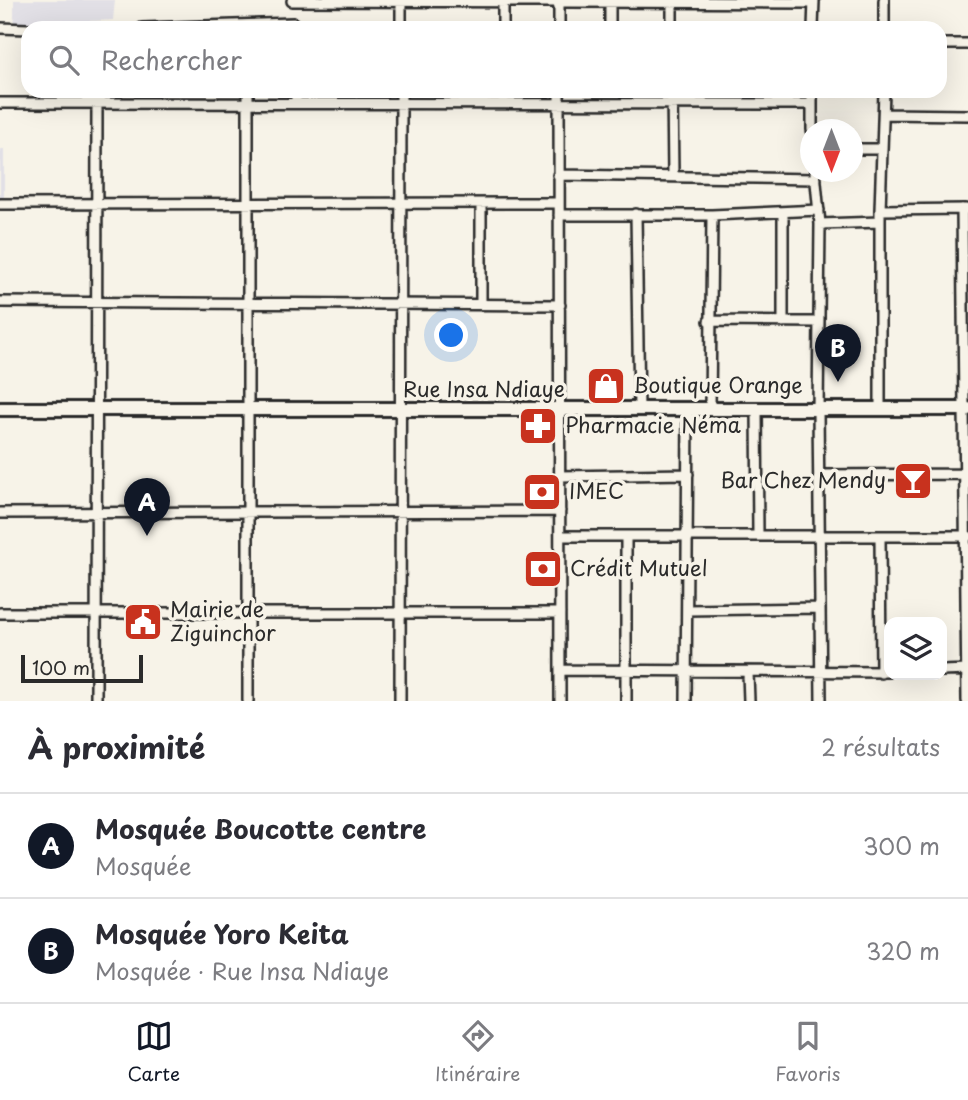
<!DOCTYPE html>
<html lang="fr">
<meta charset="utf-8">
<style>
:root{--surface:#fff;--page:#f7f7f7;--text:#2b2b33;--muted:#7c7c81;--line:#e1e1e2;--accent:#111827}
body{margin:0;font-family:"Playpen Sans",sans-serif;background:var(--page);color:var(--text)}
.controls{position:absolute;right:21px;bottom:21px;display:grid;overflow:hidden;border-radius:14px;box-shadow:0 7px 28px #0002}
.controls button{width:63px;height:63px;display:grid;place-items:center;padding:0;border:0;border-bottom:2px solid var(--line);background:var(--surface);color:var(--text);font:35px sans-serif}
.compass{position:absolute;left:800px;top:119px;width:63px;height:63px;border-radius:50%;background:var(--surface);box-shadow:0 7px 28px #0002;rotate:180deg}
.scale{position:absolute;left:21px;bottom:18px;width:122px;box-sizing:border-box;padding-left:7px;border:4px solid #2b2b2b;border-top:0;font-size:19px;line-height:24px;white-space:nowrap;color:#2b2b2b;-webkit-text-stroke:5px #f7f3e8;paint-order:stroke}
.you{position:absolute;left:452px;top:336px;width:24px;height:24px;margin:-18px;border:5px solid #fff;border-radius:50%;background:#1a73e8;box-shadow:0 0 0 10px #1a73e833}
.badge{display:grid;place-items:center;width:46px;height:46px;border-radius:50%;background:var(--accent);color:#fff;font-size:23px;font-weight:700}
.pin{position:absolute;translate:-50% -58px;filter:drop-shadow(0 2px 4px #0008)}
.pin::after{content:'';position:absolute;top:37px;width:24px;height:21px;background:inherit;clip-path:polygon(0 0,100% 0,50% 100%)}
.list{margin:0;padding:0;list-style:none}
h2{display:flex;justify-content:space-between;align-items:center;height:91px;margin:0;padding:0 28px;font-size:30px}
h2 small{font-size:23px;font-weight:400;color:var(--muted)}
.list li{display:grid;grid-template-columns:46px 1fr auto;gap:21px;align-items:center;box-sizing:border-box;height:105px;padding:0 28px;border-top:2px solid var(--line)}
.list b{display:block;font-size:26px;white-space:nowrap}
.list p{margin:0;font-size:23px;white-space:nowrap;color:var(--muted)}
.list em{font-size:23px;font-style:normal;color:var(--muted)}
.icon{flex:none;width:38px;height:38px;fill:none;stroke:currentColor;stroke-width:2;stroke-linecap:round;stroke-linejoin:round}
.map{position:relative;flex:none;width:968px;height:701px;overflow:hidden}
.search{position:absolute;background:var(--surface);box-shadow:0 7px 28px #0002;left:21px;right:21px;top:21px;height:77px;display:flex;align-items:center;gap:18px;box-sizing:border-box;padding:0 24px;border-radius:21px;color:var(--muted);font-size:26px}
.sheet{height:301px;background:var(--surface)}
nav{display:flex;justify-content:space-around;align-items:center;box-sizing:border-box;height:98px;border-top:2px solid var(--line);background:var(--surface);font-size:19px;color:var(--muted)}
nav a{display:grid;justify-items:center;gap:4px}
nav .on{color:var(--accent)}
.map>svg:first-child{display:block}
</style>
<div class="map">
<svg width="968" height="701" viewBox="0 0 968 701">
<rect width="100%" height="100%" fill="#f7f3e8"/>
<filter id="ink" filterUnits="userSpaceOnUse"><feTurbulence type="fractalNoise" baseFrequency=".0143" numOctaves="2"/><feDisplacementMap in="SourceGraphic" scale="14" xChannelSelector="R" yChannelSelector="G"/><feConvolveMatrix kernelMatrix="1 2 1 2 8 2 1 2 1" color-interpolation-filters="sRGB"/></filter>
<g filter="url(#ink)">
<path fill="#e2e0e6" d="M 14,0 L 115,0 L 113,20 L 14,24 Z
M 0,149 L 4,149 L 4,197 L 0,197 Z"/>
<g fill="none" stroke-linecap="round" stroke-linejoin="round">
<g stroke="#2b2b2b" stroke-width="14">
<path id="minor" d="M 401,0 L 401,28
M 559,0 L 559,28
M 672,0 L 672,28
M 884,0 L 884,28
M 292,1 L 814,3
M 610,1 L 610,28
M 0,28 L 28,29
M 142,28 L 293,23
M 503,28 L 503,0
M 813,28 L 814,0
M 940,44 L 968,44
M 296,91 L 296,103
M 503,91 L 504,103
M 559,91 L 560,701
M 672,91 L 673,176
M 0,103 L 812,104
M 884,114 L 968,115
M 812,130 L 812,91
M 852,149 L 882,149
M 815,172 L 820,224 L 818,410 L 821,701
M 558,175 L 816,179
M 0,204 L 559,203
M 481,204 L 481,304
M 962,209 L 967,701
M 880,210 L 966,209
M 636,214 L 639,409
M 559,215 L 712,215 L 819,210
M 820,224 L 880,222
M 0,302 L 560,305
M 709,321 L 819,322
M 783,322 L 783,212
M 880,408 L 880,210 L 884,91
M 710,409 L 712,215
M 757,409 L 758,535
M 819,475 L 968,474
M 560,476 L 688,474
M 0,513 L 560,511
M 560,536 L 968,536
M 880,536 L 881,673
M 626,537 L 626,701
M 687,610 L 819,608
M 0,613 L 560,613
M 560,670 L 889,672
M 942,671 L 968,670
M 748,673 L 749,701
M 96,701 L 97,91
M 248,701 L 248,91
M 400,701 L 401,91
M 686,701 L 688,409"/>
</g>
<g stroke="#2b2b2b" stroke-width="18">
<path id="secondary" d="M 0,409 L 968,409"/>
</g>
<use href="#minor" stroke="#f7f3e8" stroke-width="9"/>
<use href="#secondary" stroke="#f7f3e8" stroke-width="12"/>
</g>
</g>
<defs>
<g id="shop-square" transform="scale(2.0125)"><rect x="-9" y="-9" width="18" height="18" rx="4" fill="#c8321e" stroke="#f7f3e8"/><path d="M-5-2.5h2.3a2.7 3.5 0 0 1 5.4 0H5L5.5 6h-11ZM-1.5-2.5h3a1.5 2.3 0 0 0-3 0Z" fill="#fff"/></g>
<g id="pharmacy-square" transform="scale(2.0125)"><rect x="-9" y="-9" width="18" height="18" rx="4" fill="#c8321e" stroke="#f7f3e8"/><path d="M-2-6h4v4h4v4h-4v4h-4v-4h-4v-4h4Z" fill="#fff"/></g>
<g id="bar-square" transform="scale(2.0125)"><rect x="-9" y="-9" width="18" height="18" rx="4" fill="#c8321e" stroke="#f7f3e8"/><path d="M-6-5H6L.8 .8V4.5H3.5V6h-7V4.5H-.8V.8Z" fill="#fff"/></g>
<g id="bank-square" transform="scale(2.0125)"><rect x="-9" y="-9" width="18" height="18" rx="4" fill="#c8321e" stroke="#f7f3e8"/><path d="M-6-4H6V4H-6ZM0-2.3a2.3 2.3 0 1 0 0 4.6a2.3 2.3 0 1 0 0-4.6Z" fill="#fff"/></g>
<g id="civic-square" transform="scale(2.0125)"><rect x="-9" y="-9" width="18" height="18" rx="4" fill="#c8321e" stroke="#f7f3e8"/><path d="M-.6-6.5H3V-4.5H.6V-3L4-1V1h2V6H-6V1h2V-1L-.6-3ZM-1.2 2.5V6h2.4V2.5Z" fill="#fff"/></g>
</defs>
<g fill-rule="evenodd">
<use href="#shop-square" x="606" y="386"/>
<use href="#pharmacy-square" x="538" y="426"/>
<use href="#bar-square" x="913" y="481"/>
<use href="#bank-square" x="542" y="492"/>
<use href="#bank-square" x="543" y="569"/>
<use href="#civic-square" x="143" y="622"/>
</g>
<g text-anchor="middle" stroke-width="7" stroke-linejoin="round" paint-order="stroke">
<g font-size="21" fill="#2b2b2b" stroke="#f7f3e8" text-anchor="start">
<text x="633" y="393">Boutique Orange</text>
<text x="565" y="433">Pharmacie Néma</text>
<text x="886" y="488" text-anchor="end">Bar Chez Mendy</text>
<text x="569" y="499">IMEC</text>
<text x="570" y="576">Crédit Mutuel</text>
<text x="170" y="617">Mairie de<tspan x="170" dy="24">Ziguinchor</tspan></text>
</g>
<g font-size="21" fill="#2b2b2b" stroke="#f7f3e8">
<text x="484" y="397">Rue Insa Ndiaye</text>
</g>
</g>
</svg>
<div class="controls">
<button><svg class="icon" aria-label="layers" viewBox="0 0 24 24"><path d="M12 4l9 5-9 5-9-5zM3 14l9 5 9-5"/></svg></button>
</div>
<svg class="compass" viewBox="-18 -18 36 36"><path d="M0-13l5 13h-10z" fill="#e53935"/><path d="M0 13l5-13h-10z" fill="#7c7c81"/></svg>
<div class="scale">100 m</div>
<div class="you"></div>
<div class="pin badge" style="left:147px;top:536px">A</div>
<div class="pin badge" style="left:838px;top:382px">B</div>
<div class="search"><svg class="icon" aria-label="search" viewBox="0 0 24 24"><circle cx="10" cy="10" r="6"/><path d="M15 15l6 6"/></svg>Rechercher</div>
</div>
<section class="sheet">
<h2>À proximité<small>2 résultats</small></h2>
<ul class="list">
<li><span class="badge">A</span><div><b>Mosquée Boucotte centre</b><p>Mosquée</p></div><em>300 m</em></li>
<li><span class="badge">B</span><div><b>Mosquée Yoro Keita</b><p>Mosquée · Rue Insa Ndiaye</p></div><em>320 m</em></li>
</ul>
</section>
<nav>
<a class="on"><svg class="icon" aria-label="map" viewBox="0 0 24 24"><path d="M3 6l6-2 6 2 6-2v14l-6 2-6-2-6 2zM9 4v14M15 6v14"/></svg>Carte</a>
<a><svg class="icon" aria-label="directions" viewBox="0 0 24 24"><path d="M12 3l9 9-9 9-9-9zM9 14v-3h6M13 9l2 2-2 2"/></svg>Itinéraire</a>
<a><svg class="icon" aria-label="saved" viewBox="0 0 24 24"><path d="M7 4h10v16l-5-4-5 4z"/></svg>Favoris</a>
</nav>
